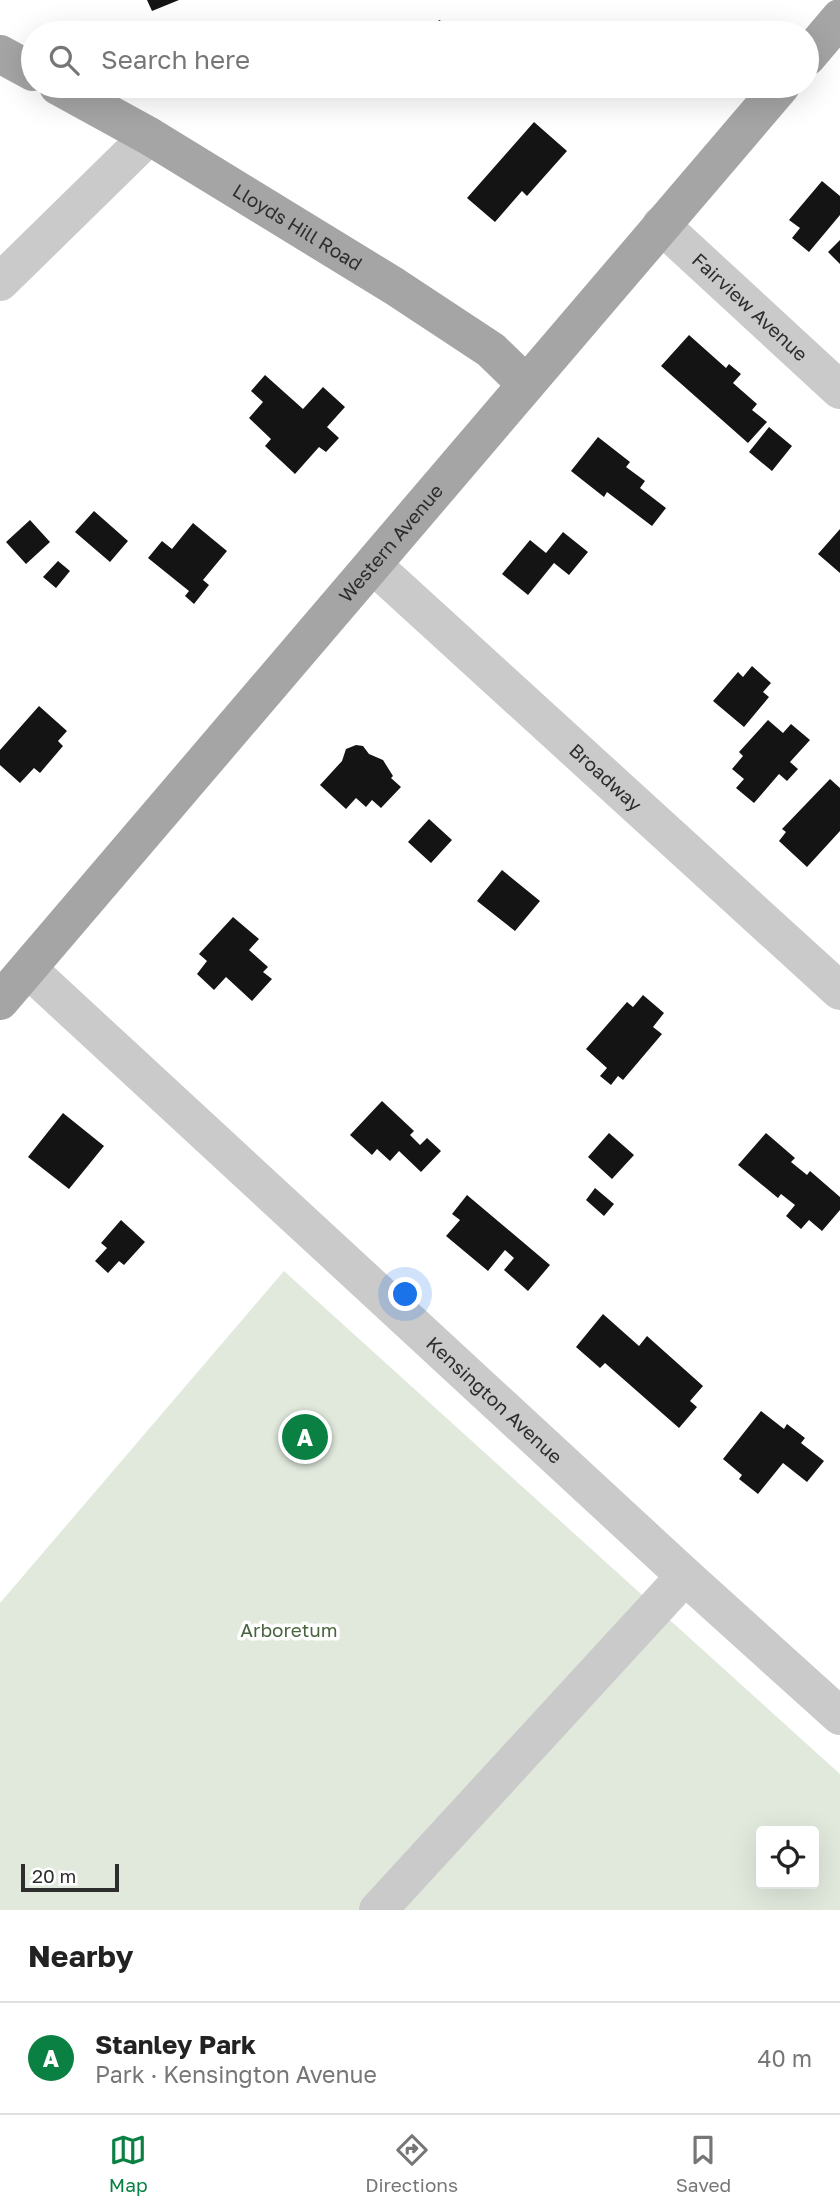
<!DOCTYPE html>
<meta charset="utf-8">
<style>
:root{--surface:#fff;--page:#f6f6f6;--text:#222;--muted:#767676;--line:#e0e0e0;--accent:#0b8043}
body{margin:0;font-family:"Golos Text",sans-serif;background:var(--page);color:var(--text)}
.controls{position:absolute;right:21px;bottom:21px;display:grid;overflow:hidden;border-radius:7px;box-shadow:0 7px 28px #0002}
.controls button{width:63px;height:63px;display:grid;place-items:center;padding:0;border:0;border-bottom:2px solid var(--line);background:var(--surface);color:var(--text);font:35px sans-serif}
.scale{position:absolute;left:21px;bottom:18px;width:98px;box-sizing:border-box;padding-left:7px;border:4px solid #2d2d2d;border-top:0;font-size:19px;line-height:24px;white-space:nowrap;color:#2d2d2d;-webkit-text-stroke:5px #fff;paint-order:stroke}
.you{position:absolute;left:406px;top:1295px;width:24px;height:24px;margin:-18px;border:5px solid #fff;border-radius:50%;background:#1a73e8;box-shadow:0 0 0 10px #1a73e833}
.badge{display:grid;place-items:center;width:46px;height:46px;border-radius:50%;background:var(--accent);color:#fff;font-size:23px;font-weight:700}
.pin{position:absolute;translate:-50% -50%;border:4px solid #fff;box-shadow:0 2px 7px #0006}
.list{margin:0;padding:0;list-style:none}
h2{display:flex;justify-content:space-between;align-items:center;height:91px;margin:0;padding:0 28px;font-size:30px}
h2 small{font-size:23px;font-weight:400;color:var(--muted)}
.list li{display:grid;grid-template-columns:46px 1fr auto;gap:21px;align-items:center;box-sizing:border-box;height:112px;padding:0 28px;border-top:2px solid var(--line)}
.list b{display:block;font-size:26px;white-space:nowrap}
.list p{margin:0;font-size:23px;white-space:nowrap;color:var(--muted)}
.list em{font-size:23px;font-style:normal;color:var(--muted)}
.icon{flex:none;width:38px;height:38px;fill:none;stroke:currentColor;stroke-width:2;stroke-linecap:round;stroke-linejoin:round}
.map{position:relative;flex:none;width:840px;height:1910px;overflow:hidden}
.search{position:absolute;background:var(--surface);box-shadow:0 7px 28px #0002;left:21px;right:21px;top:21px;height:77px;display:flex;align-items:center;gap:18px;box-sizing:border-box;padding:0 24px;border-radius:38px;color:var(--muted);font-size:26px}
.sheet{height:203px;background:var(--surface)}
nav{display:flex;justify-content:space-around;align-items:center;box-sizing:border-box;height:98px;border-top:2px solid var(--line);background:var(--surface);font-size:19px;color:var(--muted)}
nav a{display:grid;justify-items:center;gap:4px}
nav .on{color:var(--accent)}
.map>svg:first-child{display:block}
</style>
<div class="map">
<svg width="840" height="1910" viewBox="0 0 840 1910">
<rect width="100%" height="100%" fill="#fff"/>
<path fill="#e1e9dd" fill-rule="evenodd" d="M 284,1271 L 840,1774 L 840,1910 L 0,1910 L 0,1603 ZM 761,1831 L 814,1831 L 814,1884 L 761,1884 Z"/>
<path fill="#141414" d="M 147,0 L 179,0 L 152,11 Z
M 440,20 L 446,33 L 412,33 Z
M 534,122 L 567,151 L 527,196 L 522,191 L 495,222 L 467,198 Z
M 822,181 L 840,196 L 840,215 L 809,252 L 792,238 L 800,228 L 789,220 Z
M 840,240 L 840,264 L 828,252 Z
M 689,335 L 726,368 L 729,364 L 741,374 L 733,383 L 757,404 L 752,410 L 767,422 L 748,443 L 661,366 Z
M 265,375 L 303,409 L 323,387 L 345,407 L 327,427 L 339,438 L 326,452 L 319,447 L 295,474 L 265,446 L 271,439 L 249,418 L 263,402 L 251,391 Z
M 769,427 L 792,446 L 772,471 L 749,452 Z
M 598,437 L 630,462 L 626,467 L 645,481 L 640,488 L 666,508 L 652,526 L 607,492 L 604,497 L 571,471 Z
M 94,511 L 128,541 L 110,562 L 75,532 Z
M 30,520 L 50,542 L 26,564 L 6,542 Z
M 193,523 L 227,551 L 203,580 L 209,585 L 194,604 L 185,596 L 189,591 L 148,558 L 162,541 L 172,549 Z
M 840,529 L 840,573 L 818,554 Z
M 563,532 L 588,552 L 569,575 L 554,563 L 528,595 L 502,574 L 530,540 L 546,553 Z
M 58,561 L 70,571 L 56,588 L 43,577 Z
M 752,666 L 771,683 L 763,692 L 769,697 L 744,727 L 713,701 L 738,672 L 743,677 Z
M 39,706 L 67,731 L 58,741 L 63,746 L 40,773 L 34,768 L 20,783 L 0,765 L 0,750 Z
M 768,720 L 783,733 L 791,724 L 810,740 L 790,762 L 798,769 L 787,781 L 779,774 L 754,803 L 736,788 L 744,779 L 732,769 L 743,756 L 739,752 Z
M 356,745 L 363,746 L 369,754 L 383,760 L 393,776 L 391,778 L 401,787 L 381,808 L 372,800 L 366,807 L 356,798 L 346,809 L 320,785 L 342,761 L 346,749 Z
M 830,779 L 840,788 L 840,831 L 807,867 L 779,841 L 786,832 L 782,829 Z
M 429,819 L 452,840 L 431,863 L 408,842 Z
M 502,870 L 540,901 L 515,931 L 477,901 Z
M 233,917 L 259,939 L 249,950 L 268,967 L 263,972 L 272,979 L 252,1001 L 226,977 L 214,990 L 197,974 L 207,961 L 199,954 Z
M 643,995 L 664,1013 L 653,1027 L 662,1034 L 623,1080 L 618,1076 L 611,1085 L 600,1076 L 607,1068 L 586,1049 L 627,1002 L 633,1007 Z
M 382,1101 L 414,1131 L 410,1135 L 420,1145 L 427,1138 L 441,1151 L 421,1172 L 399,1151 L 390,1161 L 377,1149 L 372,1155 L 350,1135 Z
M 63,1113 L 104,1146 L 69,1189 L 28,1157 Z
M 609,1133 L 634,1155 L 612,1179 L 588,1157 Z
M 766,1133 L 795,1158 L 791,1162 L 807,1175 L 810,1171 L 840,1197 L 840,1210 L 822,1231 L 809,1220 L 801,1229 L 786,1216 L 795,1205 L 781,1194 L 778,1198 L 738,1165 Z
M 595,1188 L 614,1204 L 604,1216 L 586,1200 Z
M 467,1195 L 550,1265 L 528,1291 L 504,1270 L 514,1258 L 505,1250 L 488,1271 L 446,1236 L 460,1220 L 452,1214 Z
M 121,1220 L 145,1242 L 124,1265 L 119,1261 L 108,1273 L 95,1261 L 107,1248 L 101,1243 Z
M 603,1314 L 639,1346 L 647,1336 L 703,1386 L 690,1401 L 697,1407 L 679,1428 L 605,1363 L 600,1368 L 576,1347 Z
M 761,1411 L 784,1429 L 787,1424 L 805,1438 L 801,1443 L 824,1461 L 807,1482 L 783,1463 L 758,1494 L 739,1479 L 742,1475 L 723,1459 Z"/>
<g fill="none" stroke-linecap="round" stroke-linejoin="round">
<g stroke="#cacaca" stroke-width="38">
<path id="s1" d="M 661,225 L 840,390"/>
<path d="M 0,282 L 149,136"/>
<path id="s2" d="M 373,565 L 840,991"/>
<path id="s3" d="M 28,969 L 685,1576 L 840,1716"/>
<path d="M 378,1910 L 685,1576"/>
</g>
<g stroke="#a5a5a5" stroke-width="38">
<path d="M 0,54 L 33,72"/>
<path d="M 807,57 L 840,18"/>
<path id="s4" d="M 58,86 L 149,136 L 394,286 L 491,350 L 526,384"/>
<path id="s5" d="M 0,1001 L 781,86"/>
</g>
</g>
<g text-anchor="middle" stroke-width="7" stroke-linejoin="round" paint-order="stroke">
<g font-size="19" fill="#2d2d2d" stroke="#fff">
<text dy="7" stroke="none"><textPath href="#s4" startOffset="278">Lloyds Hill Road</textPath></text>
<text dy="7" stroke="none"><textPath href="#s1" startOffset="121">Fairview Avenue</textPath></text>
<text dy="7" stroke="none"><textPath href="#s5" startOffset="602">Western Avenue</textPath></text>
<text dy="7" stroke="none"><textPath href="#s2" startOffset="315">Broadway</textPath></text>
<text dy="7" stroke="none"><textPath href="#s3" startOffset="635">Kensington Avenue</textPath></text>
</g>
<g font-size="19" fill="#4b6440" stroke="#fff">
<text x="289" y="1637">Arboretum</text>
</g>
</g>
</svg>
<div class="controls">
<button><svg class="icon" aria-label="locate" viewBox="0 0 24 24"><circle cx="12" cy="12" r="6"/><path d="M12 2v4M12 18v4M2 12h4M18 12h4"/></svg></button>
</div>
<div class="scale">20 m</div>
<div class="you"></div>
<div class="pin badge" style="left:305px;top:1437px">A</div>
<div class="search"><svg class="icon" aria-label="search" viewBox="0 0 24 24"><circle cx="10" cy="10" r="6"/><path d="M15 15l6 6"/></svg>Search here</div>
</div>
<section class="sheet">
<h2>Nearby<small></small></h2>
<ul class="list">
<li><span class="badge">A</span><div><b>Stanley Park</b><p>Park · Kensington Avenue</p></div><em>40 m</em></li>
</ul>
</section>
<nav>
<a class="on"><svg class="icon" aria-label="map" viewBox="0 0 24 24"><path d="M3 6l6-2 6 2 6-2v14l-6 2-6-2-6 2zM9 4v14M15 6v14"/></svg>Map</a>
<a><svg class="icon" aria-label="directions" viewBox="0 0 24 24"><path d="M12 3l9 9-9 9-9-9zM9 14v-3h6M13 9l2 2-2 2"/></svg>Directions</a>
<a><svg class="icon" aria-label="saved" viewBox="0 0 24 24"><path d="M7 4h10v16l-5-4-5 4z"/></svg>Saved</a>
</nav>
